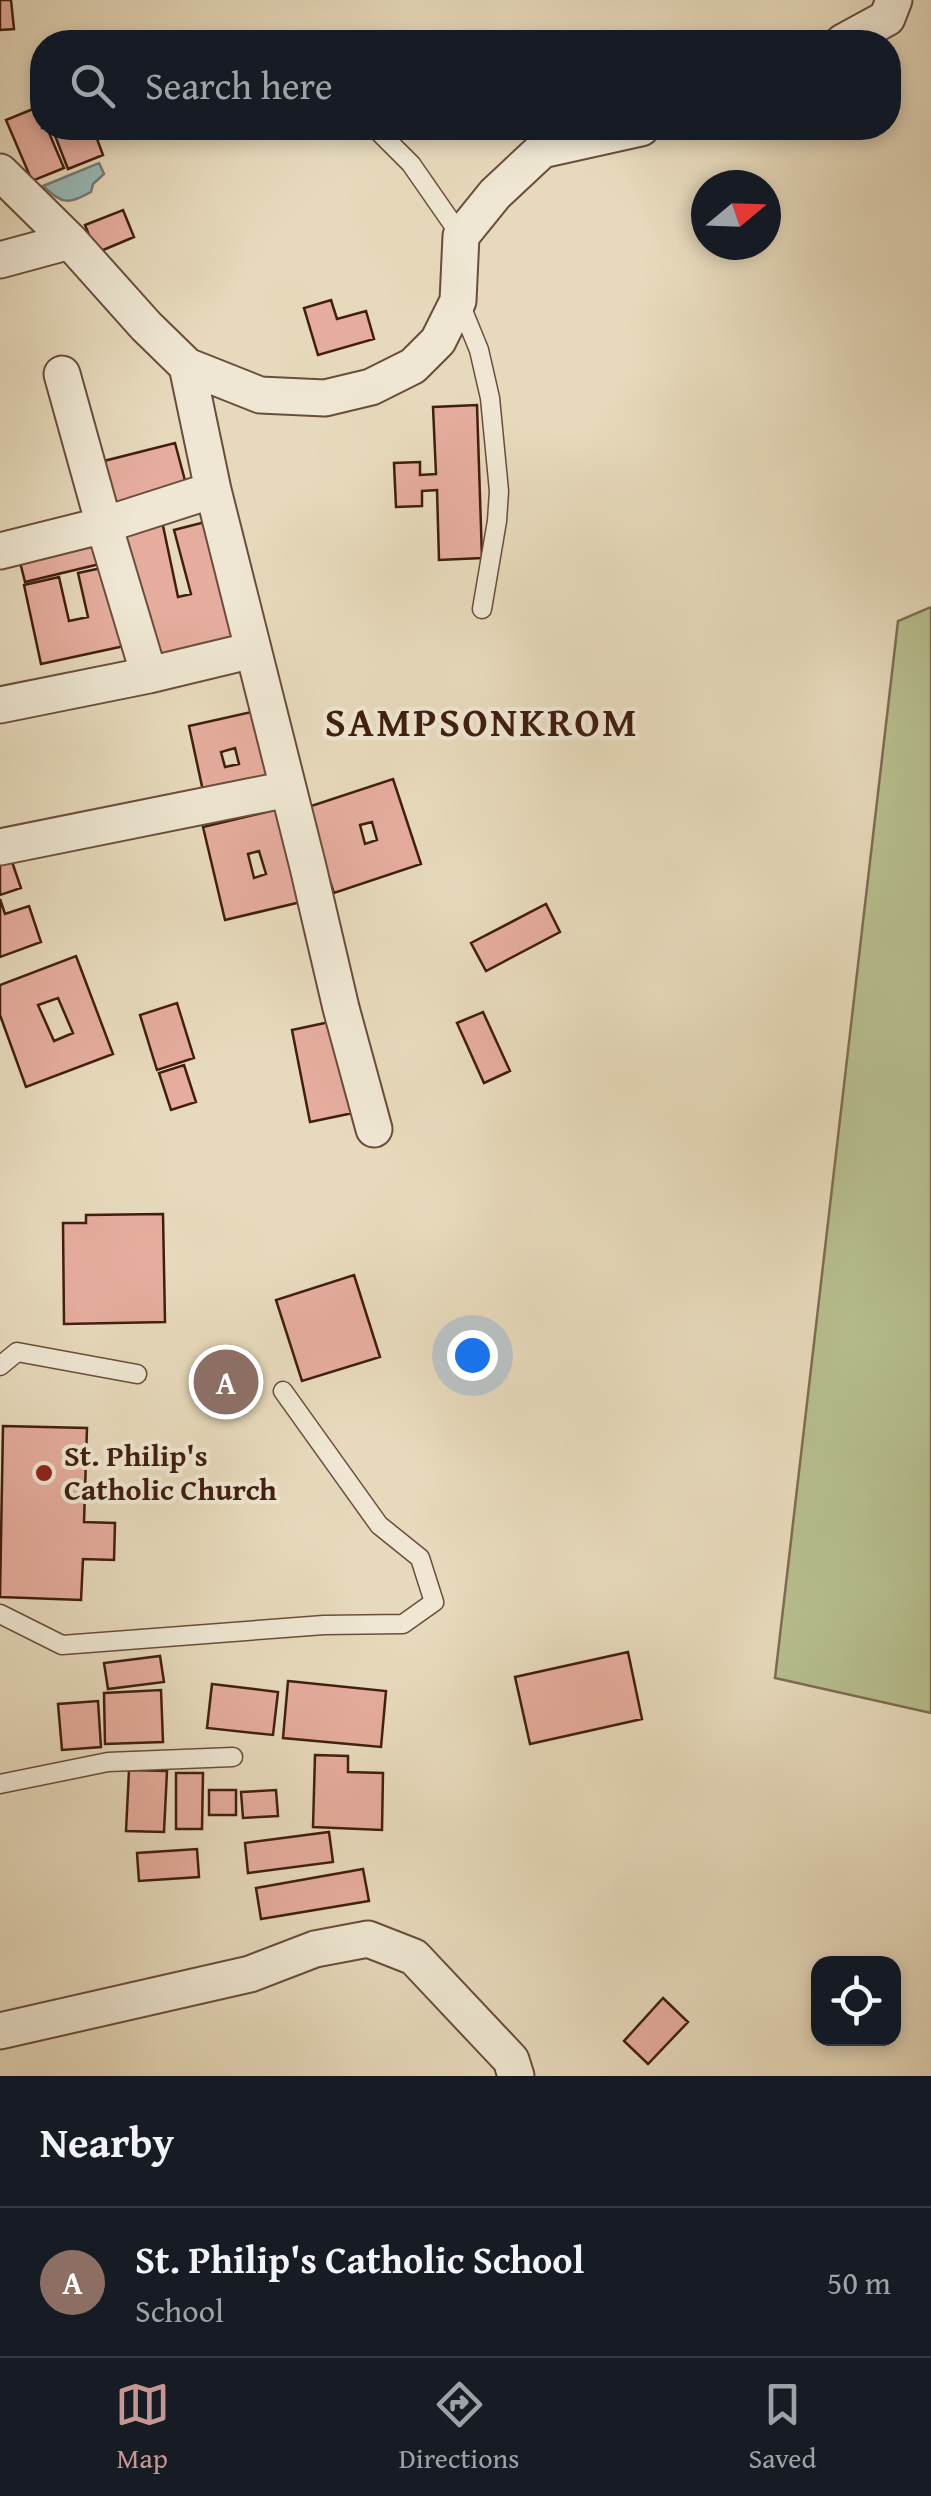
<!DOCTYPE html>
<style>
:root{--surface:#171b24;--page:#242831;--text:#f1f3f6;--muted:#9ea1a6;--line:#363941;--accent:#c59692}
body{margin:0;font-family:"Gentium Book Plus",serif;background:var(--page);color:var(--text)}
.controls{position:absolute;right:30px;bottom:30px;display:grid;overflow:hidden;border-radius:20px;box-shadow:0 5px 15px #0003}
.controls button{width:90px;height:90px;display:grid;place-items:center;padding:0;border:0;border-bottom:2px solid var(--line);background:var(--surface);color:var(--text);font:50px sans-serif}
.compass{position:absolute;left:691px;top:170px;width:90px;height:90px;border-radius:50%;background:var(--surface);box-shadow:0 5px 15px #0003;rotate:71deg}
.you{position:absolute;left:472px;top:1355px;width:35px;height:35px;margin:-25px;border:8px solid #fff;border-radius:50%;background:#1a73e8;box-shadow:0 0 0 15px #1a73e833}
.badge{display:grid;place-items:center;width:65px;height:65px;border-radius:50%;background:var(--accent);color:#fff;font-size:32px;font-weight:700}
.pin{position:absolute;translate:-50% -50%;border:5px solid #fff;box-shadow:0 2px 10px #0006}
.list{margin:0;padding:0;list-style:none}
h2{display:flex;justify-content:space-between;align-items:center;height:130px;margin:0;padding:0 40px;font-size:42px}
h2 small{font-size:32px;font-weight:400;color:var(--muted)}
.list li{display:grid;grid-template-columns:65px 1fr auto;gap:30px;align-items:center;box-sizing:border-box;height:150px;padding:0 40px;border-top:2px solid var(--line)}
.list b{display:block;font-size:38px;white-space:nowrap}
.list p{margin:0;font-size:32px;white-space:nowrap;color:var(--muted)}
.list em{font-size:32px;font-style:normal;color:var(--muted)}
.icon{flex:none;width:55px;height:55px;fill:none;stroke:currentColor;stroke-width:2;stroke-linecap:round;stroke-linejoin:round}
.map{position:relative;flex:none;width:931px;height:2076px;overflow:hidden}
.search{position:absolute;background:var(--surface);box-shadow:0 5px 15px #0003;left:30px;right:30px;top:30px;height:110px;display:flex;align-items:center;gap:25px;box-sizing:border-box;padding:0 35px;border-radius:40px;color:var(--muted);font-size:38px}
.sheet{height:280px;background:var(--surface)}
nav{display:flex;justify-content:space-around;align-items:center;box-sizing:border-box;height:140px;border-top:2px solid var(--line);background:var(--surface);font-size:28px;color:var(--muted)}
nav a{display:grid;justify-items:center;gap:5px}
nav .on{color:var(--accent)}
.map>svg:first-child{display:block}
</style>
<div class="map">
<svg width="931" height="2076" viewBox="0 0 931 2076">
<rect width="100%" height="100%" fill="#e7dabc"/>
<filter id="stains"><feTurbulence type="fractalNoise" baseFrequency=".002" numOctaves="4"/><feColorMatrix values="0 0 0 0 .2 0 0 0 0 .09 0 0 0 0 .02 0 0 0 .5 -.17"/></filter>
<radialGradient id="worn" r=".72"><stop offset=".6" stop-color="#630" stop-opacity="0"/><stop offset="1" stop-color="#630" stop-opacity=".3"/></radialGradient>
<path fill="#b7bf8f" stroke="#7c6e50" stroke-width="2.5" d="M 931,607 L 931,1713 L 775,1678 L 898,621 Z"/>
<path fill="#98b9b7" stroke="#757b74" stroke-width="2.5" d="M 99,163 L 104,174 L 93,184 L 91,192 C 67,205 63,204 43,186 Z"/>
<path fill="#e6ad9e" stroke="#401e10" stroke-width="2.5" fill-rule="evenodd" d="M 0,0 L 11,0 L 14,29 L 0,30 Z
M 38,107 L 42,118 L 42,128 L 47,128 L 64,168 L 32,181 L 6,120 Z
M 52,128 L 93,128 L 103,155 L 68,169 Z
M 123,210 L 134,237 L 96,253 L 85,225 Z
M 331,300 L 337,319 L 366,311 L 374,339 L 318,355 L 304,308 Z
M 477,405 L 482,558 L 439,560 L 437,490 L 422,491 L 422,506 L 396,507 L 394,463 L 420,462 L 420,475 L 436,474 L 433,407 Z
M 175,443 L 187,488 L 104,510 L 92,464 Z
M 162,521 L 178,597 L 191,594 L 174,530 L 209,521 L 239,640 L 155,662 L 121,531 Z
M 103,541 L 108,562 L 25,582 L 20,562 Z
M 111,566 L 129,645 L 41,664 L 24,585 L 59,577 L 69,621 L 88,617 L 78,573 Z
M 256,711 L 270,776 L 203,791 L 189,726 ZM 235,748 L 239,764 L 225,767 L 221,752 Z
M 393,779 L 421,864 L 334,893 L 305,808 ZM 372,822 L 377,840 L 365,844 L 360,825 Z
M 279,809 L 301,902 L 225,920 L 203,827 ZM 259,851 L 266,874 L 254,878 L 248,854 Z
M 10,856 L 21,888 L 0,895 L 0,859 Z
M 0,899 L 5,914 L 29,906 L 41,942 L 0,957 Z
M 546,904 L 560,932 L 486,971 L 471,943 Z
M 76,956 L 113,1054 L 26,1087 L 0,1015 L 0,985 ZM 58,998 L 73,1033 L 54,1041 L 38,1005 Z
M 177,1003 L 194,1058 L 157,1070 L 140,1015 Z
M 483,1012 L 510,1071 L 484,1083 L 457,1023 Z
M 334,1021 L 353,1113 L 310,1122 L 292,1030 Z
M 184,1065 L 196,1102 L 171,1110 L 159,1073 Z
M 163,1214 L 165,1322 L 64,1324 L 63,1223 L 86,1223 L 86,1215 Z
M 354,1275 L 380,1357 L 302,1381 L 276,1300 Z
M 3,1426 L 87,1428 L 84,1522 L 115,1523 L 114,1560 L 83,1559 L 81,1600 L 0,1597 Z
M 628,1652 L 642,1719 L 530,1744 L 515,1677 Z
M 160,1656 L 164,1682 L 108,1689 L 104,1663 Z
M 288,1681 L 386,1691 L 381,1747 L 283,1738 Z
M 212,1684 L 278,1692 L 273,1735 L 207,1728 Z
M 161,1690 L 163,1742 L 105,1744 L 104,1693 Z
M 98,1701 L 101,1747 L 62,1750 L 58,1704 Z
M 315,1755 L 348,1756 L 348,1772 L 383,1773 L 382,1830 L 313,1827 Z
M 129,1770 L 167,1771 L 164,1832 L 126,1831 Z
M 176,1773 L 203,1773 L 202,1829 L 176,1829 Z
M 209,1790 L 236,1790 L 236,1815 L 209,1815 Z
M 276,1790 L 278,1816 L 243,1818 L 241,1792 Z
M 329,1832 L 333,1862 L 248,1873 L 245,1843 Z
M 197,1849 L 199,1877 L 139,1881 L 137,1853 Z
M 363,1869 L 369,1901 L 261,1919 L 256,1888 Z
M 663,1998 L 688,2022 L 648,2064 L 624,2041 Z"/>
<g fill="none" stroke-linecap="round" stroke-linejoin="round">
<g stroke="#6a4d3b" stroke-width="21">
<path id="lane" d="M 375,128 L 411,164 L 461,236
M 459,301 L 479,350 L 490,398 L 499,491 L 497,521 L 482,609
M 0,1366 L 17,1352 L 137,1374
M 0,1614 L 62,1645 L 324,1625 L 403,1624 L 434,1602 L 420,1558 L 379,1525 L 283,1391
M 0,1784 L 108,1762 L 233,1757"/>
</g>
<g stroke="#6a4d3b" stroke-width="39">
<path id="street" d="M 843,42 L 887,18 L 894,0
M 0,172 L 70,241 L 146,326 L 187,366 L 260,395 L 325,398 L 371,387 L 413,366 L 438,341 L 458,301 L 461,236 L 495,194 L 542,150 L 641,128
M 0,260 L 70,241
M 187,366 L 213,490 L 308,867 L 341,1008 L 374,1129
M 62,374 L 104,525 L 149,675
M 0,551 L 104,525 L 213,490
M 0,705 L 149,675 L 253,650
M 0,847 L 288,789
M 0,2031 L 250,1974 L 315,1949 L 368,1939 L 414,1957 L 511,2060 L 516,2076"/>
</g>
<use href="#lane" stroke="#efe7d3" stroke-width="18"/>
<use href="#street" stroke="#efe7d3" stroke-width="35"/>
</g>
<circle fill="#8f2418" stroke="#efe7d3" stroke-width="4" cx="44" cy="1473" r="10"/>
<g text-anchor="middle" stroke-width="8" stroke-linejoin="round" paint-order="stroke">
<g font-size="30" font-weight="bold" fill="#401e10" stroke="#efe7d3" text-anchor="start">
<text x="64" y="1466">St. Philip's<tspan x="64" dy="34">Catholic Church</tspan></text>
</g>
<g font-size="40" font-weight="bold" letter-spacing="2.5" fill="#401e10" stroke="#efe7d3">
<text x="482" y="736">SAMPSONKROM</text>
</g>
</g>
<rect width="100%" height="100%" filter="url(#stains)"/>
<rect width="100%" height="100%" fill="url(#worn)"/>
</svg>
<div class="controls">
<button><svg class="icon" aria-label="locate" viewBox="0 0 24 24"><circle cx="12" cy="12" r="6"/><path d="M12 2v4M12 18v4M2 12h4M18 12h4"/></svg></button>
</div>
<svg class="compass" viewBox="-18 -18 36 36"><path d="M0-13l5 13h-10z" fill="#e53935"/><path d="M0 13l5-13h-10z" fill="#9ea1a6"/></svg>
<div class="you"></div>
<div class="pin badge" style="left:226px;top:1382px;background:#8d6e63">A</div>
<div class="search"><svg class="icon" aria-label="search" viewBox="0 0 24 24"><circle cx="10" cy="10" r="6"/><path d="M15 15l6 6"/></svg>Search here</div>
</div>
<section class="sheet">
<h2>Nearby<small></small></h2>
<ul class="list">
<li><span class="badge" style="background:#8d6e63">A</span><div><b>St. Philip's Catholic School</b><p>School</p></div><em>50 m</em></li>
</ul>
</section>
<nav>
<a class="on"><svg class="icon" aria-label="map" viewBox="0 0 24 24"><path d="M3 6l6-2 6 2 6-2v14l-6 2-6-2-6 2zM9 4v14M15 6v14"/></svg>Map</a>
<a><svg class="icon" aria-label="directions" viewBox="0 0 24 24"><path d="M12 3l9 9-9 9-9-9zM9 14v-3h6M13 9l2 2-2 2"/></svg>Directions</a>
<a><svg class="icon" aria-label="saved" viewBox="0 0 24 24"><path d="M7 4h10v16l-5-4-5 4z"/></svg>Saved</a>
</nav>
